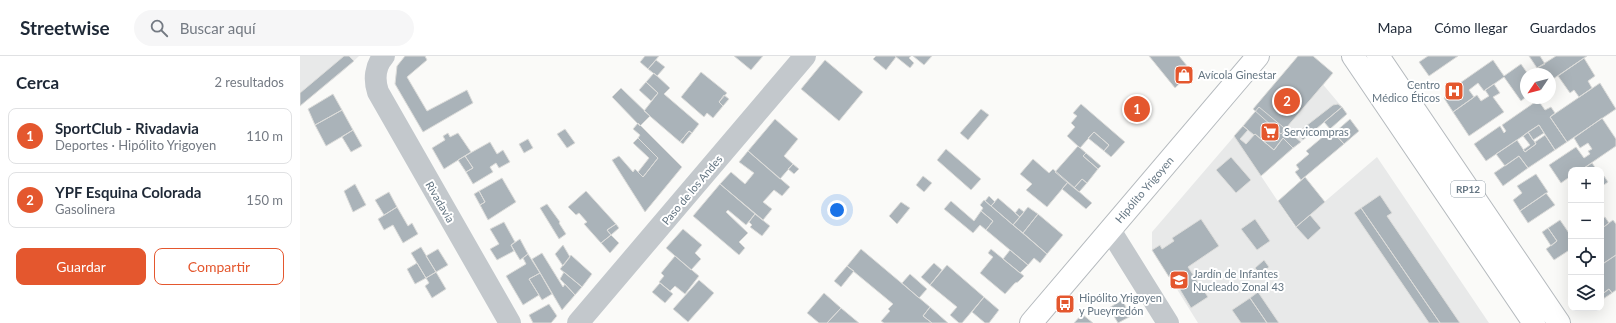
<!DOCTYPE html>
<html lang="es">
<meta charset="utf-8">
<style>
:root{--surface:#fff;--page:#f6f6f7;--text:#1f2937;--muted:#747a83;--line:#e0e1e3;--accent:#e4572e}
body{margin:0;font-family:Lato,sans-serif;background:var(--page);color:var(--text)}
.controls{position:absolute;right:12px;bottom:12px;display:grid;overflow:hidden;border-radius:8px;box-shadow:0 4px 16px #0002}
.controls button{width:36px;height:36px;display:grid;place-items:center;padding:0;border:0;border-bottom:1px solid var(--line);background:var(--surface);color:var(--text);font:20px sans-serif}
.compass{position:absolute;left:1220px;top:12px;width:36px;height:36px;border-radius:50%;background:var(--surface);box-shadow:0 4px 16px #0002;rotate:235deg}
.you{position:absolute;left:537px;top:154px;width:14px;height:14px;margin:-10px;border:3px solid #fff;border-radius:50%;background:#1a73e8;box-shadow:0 0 0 6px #1a73e833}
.badge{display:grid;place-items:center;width:26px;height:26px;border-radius:50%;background:var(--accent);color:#fff;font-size:13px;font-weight:700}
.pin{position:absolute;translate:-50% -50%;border:2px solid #fff;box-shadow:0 1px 4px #0006}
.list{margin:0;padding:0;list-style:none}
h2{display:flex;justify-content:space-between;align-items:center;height:52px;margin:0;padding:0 16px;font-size:17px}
h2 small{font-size:13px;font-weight:400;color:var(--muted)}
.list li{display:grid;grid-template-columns:26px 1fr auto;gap:12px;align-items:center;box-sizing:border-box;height:56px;margin:0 8px 8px;padding:0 8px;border:1px solid var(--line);border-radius:8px}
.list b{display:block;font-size:15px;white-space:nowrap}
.list p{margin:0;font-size:13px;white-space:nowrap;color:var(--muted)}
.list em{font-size:13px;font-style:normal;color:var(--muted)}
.actions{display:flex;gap:8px;padding:12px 16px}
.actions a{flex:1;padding:9px 0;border:1px solid var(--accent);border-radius:8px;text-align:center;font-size:14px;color:var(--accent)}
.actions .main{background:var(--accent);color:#fff}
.icon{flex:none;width:22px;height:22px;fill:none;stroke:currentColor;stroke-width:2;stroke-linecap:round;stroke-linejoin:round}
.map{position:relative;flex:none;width:1316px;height:267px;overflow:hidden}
header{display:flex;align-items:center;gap:24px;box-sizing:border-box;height:56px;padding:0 20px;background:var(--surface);border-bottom:1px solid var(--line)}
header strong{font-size:19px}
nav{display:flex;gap:22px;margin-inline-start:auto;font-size:14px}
.search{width:280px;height:36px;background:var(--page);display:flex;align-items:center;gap:10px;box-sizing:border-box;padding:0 14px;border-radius:22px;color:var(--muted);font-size:15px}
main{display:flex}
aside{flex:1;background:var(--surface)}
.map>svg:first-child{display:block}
</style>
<header>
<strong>Streetwise</strong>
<div class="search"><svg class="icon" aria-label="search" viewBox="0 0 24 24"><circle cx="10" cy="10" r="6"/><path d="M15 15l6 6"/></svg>Buscar aquí</div>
<nav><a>Mapa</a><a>Cómo llegar</a><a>Guardados</a></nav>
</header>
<main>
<aside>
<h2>Cerca<small>2 resultados</small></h2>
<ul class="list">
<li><span class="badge">1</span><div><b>SportClub - Rivadavia</b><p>Deportes · Hipólito Yrigoyen</p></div><em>110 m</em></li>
<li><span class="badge">2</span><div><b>YPF Esquina Colorada</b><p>Gasolinera</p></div><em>150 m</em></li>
</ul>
<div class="actions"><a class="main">Guardar</a><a>Compartir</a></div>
</aside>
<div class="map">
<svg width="1316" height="267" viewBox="0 0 1316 267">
<rect width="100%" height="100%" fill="#fafaf8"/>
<path fill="#e8e9e9" d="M 0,0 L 59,0 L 42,16 L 0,50 Z
M 1009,12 L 1042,51 L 961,120 L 995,171 L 1077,101 L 1189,267 L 898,267 L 852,193 L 852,176 L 992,13 Z"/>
<path fill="#aab3b9" stroke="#dcdcda" d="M 44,0 L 49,0 L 54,5 L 0,50 L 0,37 Z
M 105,0 L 125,0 L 127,4 L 107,21 L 127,55 L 167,34 L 173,47 L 123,76 L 95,28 L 97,10 Z
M 345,0 L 359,0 L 348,13 L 340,6 Z
M 434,0 L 463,0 L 451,14 Z
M 576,0 L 595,0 L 596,1 L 586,14 L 573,3 Z
M 595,0 L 611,0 L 609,2 L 614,7 L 610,12 Z
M 613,0 L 632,0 L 624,9 Z
M 849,0 L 879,0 L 892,16 L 875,32 Z
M 998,0 L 1013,0 L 1033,17 L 981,78 L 953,53 Z
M 1128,0 L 1158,0 L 1129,20 L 1119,6 Z
M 1229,0 L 1240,0 L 1245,8 L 1237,12 Z
M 1256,0 L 1287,0 L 1250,25 L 1250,18 L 1241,18 L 1237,12 Z
M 1284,2 L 1295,20 L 1288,25 L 1292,32 L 1279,41 L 1274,34 L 1270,37 L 1258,20 Z
M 356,4 L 365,11 L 357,20 L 348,13 Z
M 525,4 L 563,36 L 539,65 L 501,33 Z
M 1193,4 L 1204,20 L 1221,8 L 1228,18 L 1226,18 L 1226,41 L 1221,45 L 1204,21 L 1184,35 L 1178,27 L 1169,34 L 1174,41 L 1153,56 L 1144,42 L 1149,38 L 1147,36 Z
M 401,16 L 427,37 L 419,46 L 423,50 L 413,62 L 407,57 L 404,61 L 381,41 Z
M 354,17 L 370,32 L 364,38 L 399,68 L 392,77 L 389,75 L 380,86 L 344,55 L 358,37 L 346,26 Z
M 346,26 L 358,37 L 351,45 L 339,34 Z
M 1300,27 L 1316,53 L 1267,86 L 1250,61 Z
M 1194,28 L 1200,37 L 1193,41 L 1204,56 L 1169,80 L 1153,56 L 1177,39 L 1181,45 L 1189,40 L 1185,34 Z
M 321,32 L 350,60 L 340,70 L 312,41 Z
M 33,38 L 42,54 L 15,69 L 8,53 Z
M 424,39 L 429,43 L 423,50 L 419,46 Z
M 1238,44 L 1245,54 L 1251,51 L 1255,57 L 1250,61 L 1267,86 L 1255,94 L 1239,69 L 1186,105 L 1174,88 L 1200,70 L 1204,77 L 1206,75 L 1202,69 Z
M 781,48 L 825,86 L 811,101 L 804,95 L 809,89 L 794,76 L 780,92 L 767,80 L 775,71 L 771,67 L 777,60 L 773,57 Z
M 1038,48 L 1042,51 L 1003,84 L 997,77 L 1033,49 Z
M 959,51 L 1001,86 L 993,92 L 983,82 L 974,94 L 955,78 L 954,79 L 943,70 Z
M 1042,51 L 1047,58 L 1030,73 L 1024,66 Z
M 681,53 L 689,59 L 668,84 L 660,77 Z
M 42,54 L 53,74 L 26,90 L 15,69 Z
M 1302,62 L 1316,83 L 1316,90 L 1281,114 L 1271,114 L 1271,120 L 1261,127 L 1249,109 L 1276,91 L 1284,102 L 1290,98 L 1288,95 L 1292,93 L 1288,87 L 1280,92 L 1274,82 Z
M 475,63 L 498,83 L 484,100 L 493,108 L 480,123 L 448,95 Z
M 1050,63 L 1059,75 L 1044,88 L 1034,77 Z
M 338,67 L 382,111 L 345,156 L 312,104 L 319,100 L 333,116 L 335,113 L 343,121 L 358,102 L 338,82 L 340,79 L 333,73 Z
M 1239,69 L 1244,77 L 1233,84 L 1228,76 Z
M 943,70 L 948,74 L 940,83 L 946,88 L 955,78 L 974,94 L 983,82 L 993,92 L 961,120 L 934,80 Z
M 265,73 L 275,87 L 267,92 L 257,78 Z
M 53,74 L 62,90 L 51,96 L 42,81 Z
M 1031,74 L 1044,88 L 1001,124 L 995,116 L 999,113 L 996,109 L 1009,98 L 1006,95 Z
M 389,75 L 392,77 L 383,88 L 380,86 Z
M 794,76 L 809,89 L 804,95 L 788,82 Z
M 1228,76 L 1236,88 L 1225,96 L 1223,94 L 1230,89 L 1223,80 Z
M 148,77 L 150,81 L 158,77 L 171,96 L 144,113 L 132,92 L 145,84 L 143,80 Z
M 1245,79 L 1255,94 L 1228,112 L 1219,100 L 1205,110 L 1196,98 L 1217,84 L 1225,96 L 1236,88 L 1235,86 Z
M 338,82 L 358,102 L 343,121 L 338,116 L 349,102 L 333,87 Z
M 228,83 L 233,92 L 224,97 L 219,88 Z
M 190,86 L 197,98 L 203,94 L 210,106 L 199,112 L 196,107 L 190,111 L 193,116 L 173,128 L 166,116 L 173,112 L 165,100 Z
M 778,90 L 786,97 L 783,100 L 798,113 L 787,127 L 782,123 L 774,132 L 755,116 Z
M 646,93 L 681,123 L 671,134 L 637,104 Z
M 448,95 L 490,131 L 482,140 L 474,134 L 463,146 L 472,153 L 463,164 L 420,128 L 431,116 L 445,128 L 454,117 L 439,106 Z
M 786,97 L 801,110 L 798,113 L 783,100 Z
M 165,100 L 173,112 L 166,116 L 158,104 Z
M 1219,100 L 1228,112 L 1203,130 L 1194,117 Z
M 931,101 L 951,124 L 936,137 L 916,114 Z
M 733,103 L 749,117 L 753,113 L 768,126 L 747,151 L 726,134 L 732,128 L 720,118 Z
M 1292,107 L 1297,114 L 1281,114 Z
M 493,108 L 499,113 L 494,118 L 488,113 Z
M 1236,118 L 1248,136 L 1220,155 L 1213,144 L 1222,137 L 1217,130 Z
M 623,120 L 632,127 L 624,136 L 616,129 Z
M 1304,120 L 1308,126 L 1301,131 L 1301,123 Z
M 1005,121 L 1025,146 L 996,171 L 978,145 Z
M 202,122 L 216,146 L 188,164 L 180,149 L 185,146 L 179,135 Z
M 782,123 L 787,127 L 779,136 L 774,132 Z
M 768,126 L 792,147 L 786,153 L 762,133 Z
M 55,128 L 66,149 L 53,156 L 44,135 Z
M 420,128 L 455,158 L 446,169 L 428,154 L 426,156 L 448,177 L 439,186 L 445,192 L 439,199 L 393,160 Z
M 179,135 L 185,146 L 180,149 L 174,138 Z
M 286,135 L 316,168 L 307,174 L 311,179 L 301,187 L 284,168 L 287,166 L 279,157 L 276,159 L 268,151 Z
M 89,136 L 97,151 L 84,159 L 75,144 Z
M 1246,137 L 1255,149 L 1228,167 L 1220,155 Z
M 1080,139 L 1092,157 L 1087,160 L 1160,267 L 1140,267 L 1061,152 Z
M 689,140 L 695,146 L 691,150 L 685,145 Z
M 698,142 L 720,161 L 713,169 L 691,150 Z
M 684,144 L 747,198 L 740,207 L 734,202 L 728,209 L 686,174 L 693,165 L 681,155 L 683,152 L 680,149 Z
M 651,145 L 674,165 L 681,155 L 693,165 L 686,174 L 680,169 L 673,177 L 644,153 Z
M 601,146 L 610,152 L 597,168 L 589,160 Z
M 247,148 L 260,166 L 259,167 L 266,178 L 259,183 L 240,152 Z
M 97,151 L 108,170 L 112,167 L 118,178 L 103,187 L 93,169 L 84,174 L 78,163 Z
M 728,151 L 738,158 L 723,177 L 713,169 Z
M 719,152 L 724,156 L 720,161 L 715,157 Z
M 1061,152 L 1140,267 L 1129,267 L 1054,157 Z
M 455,158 L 470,170 L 462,180 L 450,171 L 452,169 L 449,166 Z
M 738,158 L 763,179 L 747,198 L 723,177 Z
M 1010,159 L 1021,172 L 1008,184 L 996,171 Z
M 1301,160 L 1303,162 L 1305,161 L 1309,167 L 1301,173 Z
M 901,163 L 919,190 L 888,211 L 908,241 L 891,252 L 879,232 L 882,230 L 874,218 L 869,221 L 852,194 L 860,189 L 862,193 L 874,185 L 872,182 Z
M 955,163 L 970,185 L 957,194 L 941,173 Z
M 1260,164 L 1271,180 L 1271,193 L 1254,204 L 1246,193 L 1257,185 L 1248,172 Z
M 1313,164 L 1316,168 L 1316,199 L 1301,209 L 1301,173 Z
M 204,166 L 215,186 L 211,189 L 214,195 L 197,204 L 190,193 L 199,188 L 190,173 Z
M 316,168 L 319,172 L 311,179 L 307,174 Z
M 1248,172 L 1257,185 L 1251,190 L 1242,176 Z
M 383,173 L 402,189 L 395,197 L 401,203 L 391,214 L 366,192 Z
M 311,179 L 319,187 L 310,197 L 301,187 Z
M 220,183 L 228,198 L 220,204 L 211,189 Z
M 263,189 L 270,201 L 263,210 L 255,198 Z
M 121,191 L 136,216 L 126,222 L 111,197 Z
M 138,193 L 148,209 L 136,216 L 126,200 Z
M 561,193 L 630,251 L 623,260 L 632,267 L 584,267 L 581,265 L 590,255 L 588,253 L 593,248 L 547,210 Z
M 691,193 L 724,220 L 718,226 L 715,227 L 705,238 L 680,217 L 693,201 L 688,197 Z
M 710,194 L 728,209 L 720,217 L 703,203 Z
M 242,197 L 263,231 L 265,228 L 275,239 L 262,254 L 232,203 Z
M 228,198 L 240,217 L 229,223 L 239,239 L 223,249 L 206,220 L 226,208 L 223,202 Z
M 271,199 L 292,218 L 282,231 L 260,213 Z
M 1316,199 L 1316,234 L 1312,237 L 1309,233 L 1301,239 L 1301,209 Z
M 375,200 L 399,220 L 385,238 L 375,230 L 370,235 L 359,226 L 364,220 L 361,217 Z
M 964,204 L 969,211 L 960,218 L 955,212 Z
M 117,207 L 126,222 L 115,228 L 107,213 Z
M 634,207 L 642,214 L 630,229 L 621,221 Z
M 647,209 L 684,241 L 662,267 L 659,267 L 650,259 L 657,251 L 630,229 Z
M 547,210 L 554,215 L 541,231 L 534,225 Z
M 136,216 L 146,233 L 132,242 L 125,230 L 129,227 L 126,222 Z
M 264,216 L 282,231 L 275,239 L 260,223 Z
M 240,217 L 252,238 L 242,244 L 229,223 Z
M 610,218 L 627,233 L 619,242 L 602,227 Z
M 399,224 L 414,237 L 388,266 L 373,253 Z
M 360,227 L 373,238 L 365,247 L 352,236 Z
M 1309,233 L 1312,237 L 1303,243 L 1301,239 Z
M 958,236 L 979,267 L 967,267 L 950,242 Z
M 524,237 L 541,252 L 527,267 L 519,267 L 507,257 Z
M 684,241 L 699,254 L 689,267 L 685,267 L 672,256 Z
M 950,242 L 967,267 L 941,267 L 932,254 Z
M 822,244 L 831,260 L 818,267 L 809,252 Z
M 249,248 L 257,260 L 251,267 L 233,267 L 229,259 Z
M 630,251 L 648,267 L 632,267 L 623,260 Z
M 541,252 L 559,267 L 527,267 Z
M 782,258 L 793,267 L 774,267 Z"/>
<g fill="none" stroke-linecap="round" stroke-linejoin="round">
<g stroke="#b5babe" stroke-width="24">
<g id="major">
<path d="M 1053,0 L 1234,267"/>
<path d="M 1078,0 L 1259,267"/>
<path id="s1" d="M 731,267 L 958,0"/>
</g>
</g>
<path stroke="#c3c8cc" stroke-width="22" d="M 84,0 C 75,10 74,24 78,36 L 210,267
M 810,174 L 868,267
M 278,267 L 505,0"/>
<use href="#major" stroke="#fff" stroke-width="22"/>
</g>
<defs>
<g id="shop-square" transform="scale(1)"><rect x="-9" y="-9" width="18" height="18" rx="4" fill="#e4572e" stroke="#fff"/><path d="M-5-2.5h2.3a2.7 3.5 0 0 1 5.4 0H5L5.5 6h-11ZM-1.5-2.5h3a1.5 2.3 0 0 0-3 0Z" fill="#fff"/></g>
<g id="hospital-square" transform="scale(1)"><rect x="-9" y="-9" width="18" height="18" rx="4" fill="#e4572e" stroke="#fff"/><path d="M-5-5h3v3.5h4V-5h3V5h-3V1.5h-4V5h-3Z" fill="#fff"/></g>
<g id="supermarket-square" transform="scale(1)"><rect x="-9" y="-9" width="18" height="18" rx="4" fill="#e4572e" stroke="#fff"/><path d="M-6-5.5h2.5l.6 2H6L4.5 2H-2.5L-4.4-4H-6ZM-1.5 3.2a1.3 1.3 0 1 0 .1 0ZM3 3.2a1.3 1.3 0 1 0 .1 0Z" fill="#fff"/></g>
<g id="school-square" transform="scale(1)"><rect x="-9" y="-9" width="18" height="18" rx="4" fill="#e4572e" stroke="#fff"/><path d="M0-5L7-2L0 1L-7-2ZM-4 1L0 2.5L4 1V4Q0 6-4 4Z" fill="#fff"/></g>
<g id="bus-square" transform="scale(1)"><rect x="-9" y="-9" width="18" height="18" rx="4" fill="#e4572e" stroke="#fff"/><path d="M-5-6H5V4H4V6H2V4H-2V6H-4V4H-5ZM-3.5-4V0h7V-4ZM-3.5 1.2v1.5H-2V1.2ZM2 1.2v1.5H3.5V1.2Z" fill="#fff"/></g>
</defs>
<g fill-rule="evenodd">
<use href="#shop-square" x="884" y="19"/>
<use href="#hospital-square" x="1154" y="35"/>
<use href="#supermarket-square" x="970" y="76"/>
<use href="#school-square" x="879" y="224"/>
<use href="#bus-square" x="765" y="248"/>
</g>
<g text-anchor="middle" stroke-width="4" stroke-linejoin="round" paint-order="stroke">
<rect fill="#fff" stroke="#939fa8" stroke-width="1" x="1151" y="125" width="34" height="16" rx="3"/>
<g font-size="10" font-weight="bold" fill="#657683">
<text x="1168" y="137">RP12</text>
</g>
<g font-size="11" fill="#657683" stroke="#fff" text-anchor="start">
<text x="898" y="23">Avícola Ginestar</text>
<text x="1140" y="33" text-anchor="end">Centro<tspan x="1140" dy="13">Médico Éticos</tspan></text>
<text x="984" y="80">Servicompras</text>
<text x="893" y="222">Jardín de Infantes<tspan x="893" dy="13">Nucleado Zonal 43</tspan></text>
<text x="779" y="246">Hipólito Yrigoyen<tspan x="779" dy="13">y Pueyrredón</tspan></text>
</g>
<g font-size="11" fill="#657683" stroke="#fff">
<text transform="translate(392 134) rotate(-50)" y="4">Paso de los Andes</text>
<text dy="4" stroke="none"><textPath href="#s1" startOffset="175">Hipólito Yrigoyen</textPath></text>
<text transform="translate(140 146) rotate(60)" y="4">Rivadavia</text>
</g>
</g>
</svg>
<div class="controls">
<button>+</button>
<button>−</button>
<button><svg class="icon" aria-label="locate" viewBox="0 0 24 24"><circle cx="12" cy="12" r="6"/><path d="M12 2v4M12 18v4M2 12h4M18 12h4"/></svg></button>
<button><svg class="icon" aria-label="layers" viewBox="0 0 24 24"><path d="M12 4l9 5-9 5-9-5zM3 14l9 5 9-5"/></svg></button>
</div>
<svg class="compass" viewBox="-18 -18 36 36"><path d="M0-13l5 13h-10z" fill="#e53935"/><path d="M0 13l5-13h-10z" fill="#747a83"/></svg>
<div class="you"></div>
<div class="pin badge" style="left:837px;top:53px">1</div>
<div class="pin badge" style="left:987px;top:45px">2</div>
</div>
</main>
